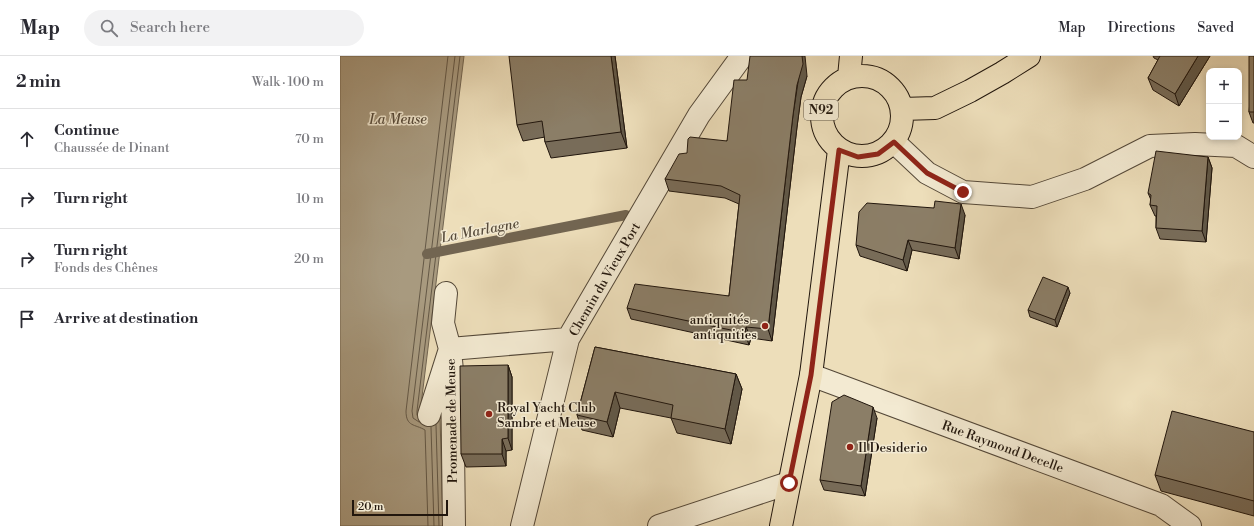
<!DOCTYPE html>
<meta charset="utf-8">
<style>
:root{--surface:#fff;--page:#f2f2f3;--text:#2b2b33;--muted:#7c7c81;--line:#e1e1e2}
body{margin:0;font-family:"Libre Bodoni",serif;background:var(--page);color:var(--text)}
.controls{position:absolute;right:12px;top:12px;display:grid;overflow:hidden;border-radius:8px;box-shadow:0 2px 6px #0003}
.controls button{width:36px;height:36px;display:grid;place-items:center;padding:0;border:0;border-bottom:1px solid var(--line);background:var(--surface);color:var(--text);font:20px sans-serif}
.scale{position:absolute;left:12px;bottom:10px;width:96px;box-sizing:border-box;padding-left:4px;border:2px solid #21160d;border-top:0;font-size:11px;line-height:14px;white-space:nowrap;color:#21160d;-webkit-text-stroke:3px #f3ead2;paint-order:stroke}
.stop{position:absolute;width:12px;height:12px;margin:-9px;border:3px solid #8f2418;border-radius:50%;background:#fff}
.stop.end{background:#8f2418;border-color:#fff;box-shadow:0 1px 4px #0008}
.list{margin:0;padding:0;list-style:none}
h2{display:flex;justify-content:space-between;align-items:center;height:52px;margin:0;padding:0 16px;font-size:17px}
h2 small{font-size:13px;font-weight:400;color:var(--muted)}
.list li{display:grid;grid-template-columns:26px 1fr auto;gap:12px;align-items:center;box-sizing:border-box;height:60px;padding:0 16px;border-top:1px solid var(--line)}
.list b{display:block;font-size:15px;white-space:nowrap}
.list p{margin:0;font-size:13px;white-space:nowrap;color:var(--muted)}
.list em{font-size:13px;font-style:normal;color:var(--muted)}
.icon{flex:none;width:22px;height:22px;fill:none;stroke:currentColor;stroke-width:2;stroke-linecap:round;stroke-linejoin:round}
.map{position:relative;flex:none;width:914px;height:470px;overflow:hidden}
header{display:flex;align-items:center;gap:24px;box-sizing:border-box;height:56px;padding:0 20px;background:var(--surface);border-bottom:1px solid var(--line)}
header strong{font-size:19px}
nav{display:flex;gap:22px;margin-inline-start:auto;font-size:14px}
.search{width:280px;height:36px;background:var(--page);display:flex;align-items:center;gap:10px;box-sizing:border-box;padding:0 14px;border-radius:22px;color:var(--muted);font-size:15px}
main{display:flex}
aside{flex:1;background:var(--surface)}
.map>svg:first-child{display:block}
</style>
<header>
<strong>Map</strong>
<div class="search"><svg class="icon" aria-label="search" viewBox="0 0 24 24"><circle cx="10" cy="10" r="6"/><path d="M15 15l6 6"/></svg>Search here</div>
<nav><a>Map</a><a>Directions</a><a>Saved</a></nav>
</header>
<main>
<aside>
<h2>2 min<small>Walk · 100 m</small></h2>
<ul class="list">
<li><svg class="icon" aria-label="ahead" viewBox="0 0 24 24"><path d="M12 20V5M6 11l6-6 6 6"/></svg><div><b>Continue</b><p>Chaussée de Dinant</p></div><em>70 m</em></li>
<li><svg class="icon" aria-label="right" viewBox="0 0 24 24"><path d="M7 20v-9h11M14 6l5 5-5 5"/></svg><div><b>Turn right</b></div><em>10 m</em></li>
<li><svg class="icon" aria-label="right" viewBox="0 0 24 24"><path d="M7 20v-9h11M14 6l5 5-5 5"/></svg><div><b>Turn right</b><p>Fonds des Chênes</p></div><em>20 m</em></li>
<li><svg class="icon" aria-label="arrive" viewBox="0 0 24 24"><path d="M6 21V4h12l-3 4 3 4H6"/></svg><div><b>Arrive at destination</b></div></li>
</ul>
</aside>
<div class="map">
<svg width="914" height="470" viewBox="0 0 914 470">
<rect width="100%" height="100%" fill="#eddeba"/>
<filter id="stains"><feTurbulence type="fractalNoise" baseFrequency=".005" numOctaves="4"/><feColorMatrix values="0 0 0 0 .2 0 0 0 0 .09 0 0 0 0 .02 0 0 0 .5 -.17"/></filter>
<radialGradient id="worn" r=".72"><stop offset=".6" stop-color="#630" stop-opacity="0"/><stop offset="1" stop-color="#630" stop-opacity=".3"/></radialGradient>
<path fill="#a89a7f" stroke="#726551" d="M 0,0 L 124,0 L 80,357 L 100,361 L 103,470 L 0,470 Z"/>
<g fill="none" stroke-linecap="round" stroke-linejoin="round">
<path stroke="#645846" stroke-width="1" d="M 77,359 L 77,355 L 120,0
M 79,366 L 73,362 L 72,355 L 115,0
M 96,369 L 99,470
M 91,371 L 94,470
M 88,470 L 85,374 C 75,368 66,371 66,355 L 108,0"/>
<path stroke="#726551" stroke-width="10" d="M 87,198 L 286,159"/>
<g stroke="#544838" stroke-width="24">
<path id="minor" d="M 554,86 L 587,117 L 623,136 L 692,141 L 745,123 L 810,90 L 855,88 L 896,90 L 914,101
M 106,237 L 103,267 L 110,293 L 112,315 L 114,470
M 471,319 L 821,449 L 850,470
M 89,359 L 110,293 L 228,283
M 182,470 L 228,283 L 359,59 L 402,0
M 319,470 L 449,427"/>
</g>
<g stroke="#21160d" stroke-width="24">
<path id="major" d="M482 60a40 40 0 1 1 80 0a40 40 0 1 1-80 0Z
M 509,21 L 511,0
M 562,53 L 595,52 L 630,35 L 662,17 L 689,0
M 441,470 L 471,319 L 499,94"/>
</g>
<use href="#minor" stroke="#f3ead2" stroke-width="22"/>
<use href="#major" stroke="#eddeba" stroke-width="22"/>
</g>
<path fill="#786c59" stroke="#21160d" d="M 275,0 L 287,92 L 211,102 L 205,86 L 205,81 L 183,85 L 177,69 Z
M 813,0 L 870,0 L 839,50 L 813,34 L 808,22 L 818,4 L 814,2 Z
M 914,0 L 914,67 L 913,67 L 909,56 Z
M 467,20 L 461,41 L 457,71 L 432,285 L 411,282 L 409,289 L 291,263 L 287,252 L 389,240 L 399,148 L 385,142 L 329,135 L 325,123 L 347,97 L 387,85 L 407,24 Z
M 868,101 L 872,112 L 866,186 L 820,183 L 816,172 L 816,160 L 815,160 L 810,149 L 811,144 L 808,137 Z
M 594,152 L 625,159 L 619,203 L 572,194 L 567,215 L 520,200 L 516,189 Z
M 730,237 L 717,271 L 690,261 L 688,254 Z
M 255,291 L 396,318 L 402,333 L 391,388 L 337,377 L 331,362 L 280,352 L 273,381 L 242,374 L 237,359 Z
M 168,309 L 172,321 L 172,394 L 166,395 L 166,410 L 126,411 L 121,398 Z
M 537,362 L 525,440 L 484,434 L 480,424 Z
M 914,376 L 914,460 L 821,435 L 815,419 Z"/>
<path fill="#615848" stroke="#21160d" d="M 271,0 L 275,0 L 287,92 L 281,76 Z
M 462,0 L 465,0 L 467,20 L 461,41 L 457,71 L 432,285 L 428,273 L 453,59 Z
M 858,0 L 870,0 L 839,50 L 835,38 Z
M 868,101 L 872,112 L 866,186 L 862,175 Z
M 621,148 L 625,159 L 619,203 L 615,192 Z
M 568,184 L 572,194 L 567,215 L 563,204 Z
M 728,231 L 730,237 L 717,271 L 715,264 Z
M 406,271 L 411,282 L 409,289 L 405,277 Z
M 168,309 L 172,321 L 172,394 L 168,382 Z
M 396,318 L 402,333 L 391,388 L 385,373 Z
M 275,336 L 280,352 L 273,381 L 267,366 Z
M 533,351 L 537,362 L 525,440 L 521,430 Z
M 162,383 L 166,395 L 166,410 L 162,398 Z"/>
<path fill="#8b7e67" stroke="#21160d" d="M 169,0 L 271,0 L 281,76 L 205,86 L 202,65 L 177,69 Z
M 410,0 L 462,0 L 463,8 L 457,29 L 453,59 L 428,273 L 406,271 L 405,277 L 287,252 L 295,228 L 389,240 L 400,139 L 381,130 L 325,123 L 339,98 L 347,97 L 348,83 L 350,81 L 387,85 L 394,24 L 407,24 Z
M 820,0 L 858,0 L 835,38 L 808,22 Z
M 909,0 L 914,0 L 914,56 L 909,56 Z
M 816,95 L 868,101 L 862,175 L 816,172 L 817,150 L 810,149 L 811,139 L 808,137 Z
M 595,145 L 621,148 L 615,192 L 568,184 L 563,204 L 516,189 L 519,156 L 527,147 L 594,152 Z
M 703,221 L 728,231 L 715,264 L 688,254 Z
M 255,291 L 396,318 L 385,373 L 331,362 L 333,349 L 275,336 L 267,366 L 237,359 Z
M 168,309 L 168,382 L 162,383 L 162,398 L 121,398 L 120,310 Z
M 504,339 L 533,351 L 521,430 L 480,424 L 492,346 Z
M 832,355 L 914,376 L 914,445 L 815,419 Z"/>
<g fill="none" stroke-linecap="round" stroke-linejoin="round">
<path stroke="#8f2418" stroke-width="5" d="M 449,427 L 471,319 L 499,94 L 518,101 L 538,98 L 554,86 L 587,117 L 623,136"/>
</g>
<g fill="#8f2418" stroke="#f3ead2" stroke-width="1.5">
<circle cx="425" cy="270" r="4"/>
<circle cx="149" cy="358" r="4"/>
<circle cx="510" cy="391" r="4"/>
</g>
<g text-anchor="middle" stroke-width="3" stroke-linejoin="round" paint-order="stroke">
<rect fill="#f3ead2" stroke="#605648" stroke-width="1" x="464" y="44" width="34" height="20" rx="3"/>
<g font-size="12" font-weight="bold" fill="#21160d">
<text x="481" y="58">N92</text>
</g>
<g font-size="13" fill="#21160d" stroke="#f3ead2">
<text transform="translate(264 223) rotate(-60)" y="5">Chemin du Vieux Port</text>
<text transform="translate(111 365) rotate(-91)" y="5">Promenade de Meuse</text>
<text transform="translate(663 390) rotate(20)" y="5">Rue Raymond Decelle</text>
</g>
<g font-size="13" fill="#21160d" stroke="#f3ead2" text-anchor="start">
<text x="417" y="268" text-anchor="end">antiquités -<tspan x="417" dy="15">antiquities</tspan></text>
<text x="157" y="356">Royal Yacht Club<tspan x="157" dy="15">Sambre et Meuse</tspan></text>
<text x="518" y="396">Il Desiderio</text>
</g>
<g font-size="14" font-style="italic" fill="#574b3b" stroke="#f3ead2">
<text x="58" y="68">La Meuse</text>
<text transform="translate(140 174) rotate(-11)" y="5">La Marlagne</text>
</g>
</g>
<rect width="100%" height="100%" filter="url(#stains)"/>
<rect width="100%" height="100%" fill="url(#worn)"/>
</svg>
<div class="controls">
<button>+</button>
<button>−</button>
</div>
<div class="scale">20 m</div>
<div class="stop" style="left:449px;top:427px"></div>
<div class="stop end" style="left:623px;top:136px"></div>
</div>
</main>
